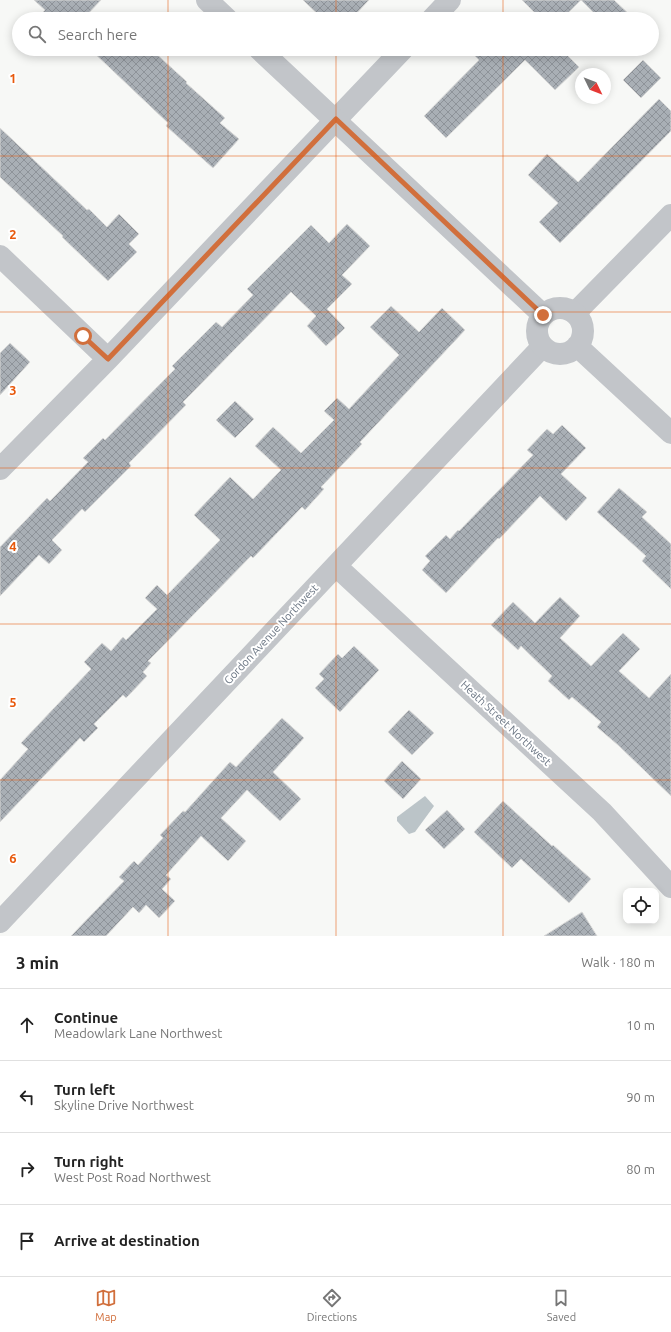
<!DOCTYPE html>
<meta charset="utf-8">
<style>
:root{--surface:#fff;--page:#f6f6f6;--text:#222;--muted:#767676;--line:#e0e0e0;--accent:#d16f3c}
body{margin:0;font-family:Ubuntu,sans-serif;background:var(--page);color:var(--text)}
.controls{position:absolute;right:12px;bottom:12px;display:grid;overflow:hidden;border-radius:8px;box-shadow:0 2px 10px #0003}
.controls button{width:36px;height:36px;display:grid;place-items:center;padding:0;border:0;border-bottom:1px solid var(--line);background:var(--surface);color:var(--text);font:20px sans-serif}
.compass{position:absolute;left:575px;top:68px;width:36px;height:36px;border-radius:50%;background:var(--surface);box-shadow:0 2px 10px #0003;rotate:133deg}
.stop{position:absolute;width:12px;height:12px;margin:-9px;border:3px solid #d16f3c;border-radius:50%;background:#fff}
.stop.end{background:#d16f3c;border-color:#fff;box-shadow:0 1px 4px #0008}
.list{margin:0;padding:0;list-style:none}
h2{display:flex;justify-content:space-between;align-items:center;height:52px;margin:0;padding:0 16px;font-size:17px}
h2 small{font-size:13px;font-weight:400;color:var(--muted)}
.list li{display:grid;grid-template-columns:26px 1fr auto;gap:12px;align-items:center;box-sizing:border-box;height:72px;padding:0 16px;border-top:1px solid var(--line)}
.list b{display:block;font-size:15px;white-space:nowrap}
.list p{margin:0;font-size:13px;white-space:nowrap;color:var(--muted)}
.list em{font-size:13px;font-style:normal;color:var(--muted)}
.icon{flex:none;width:22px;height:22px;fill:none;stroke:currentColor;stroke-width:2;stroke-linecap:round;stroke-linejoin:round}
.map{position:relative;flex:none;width:671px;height:936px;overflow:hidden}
.search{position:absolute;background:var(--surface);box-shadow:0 2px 10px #0003;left:12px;right:12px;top:12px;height:44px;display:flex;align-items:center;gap:10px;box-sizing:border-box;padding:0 14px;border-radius:22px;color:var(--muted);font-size:15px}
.sheet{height:340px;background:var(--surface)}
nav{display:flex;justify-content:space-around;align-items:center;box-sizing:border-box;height:56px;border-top:1px solid var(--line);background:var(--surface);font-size:11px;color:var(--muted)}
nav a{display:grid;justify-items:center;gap:2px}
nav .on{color:var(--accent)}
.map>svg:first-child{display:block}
</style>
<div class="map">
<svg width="671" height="936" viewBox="0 0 671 936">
<defs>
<pattern id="building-cross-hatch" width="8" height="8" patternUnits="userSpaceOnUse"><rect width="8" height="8" fill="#a9afb5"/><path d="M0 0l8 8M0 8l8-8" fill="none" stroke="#8e9399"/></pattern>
</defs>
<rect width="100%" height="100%" fill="#f7f8f6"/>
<path fill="#bbc4c8" d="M 425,796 L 434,806 L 415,832 L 409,834 L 397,821 L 397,817 Z"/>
<path fill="url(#building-cross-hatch)" stroke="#d9d9d8" d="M 34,0 L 101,0 L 83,19 L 37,19 L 45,10 Z
M 303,0 L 369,0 L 351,19 L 323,19 Z
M 522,0 L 614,0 L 634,19 L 600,19 L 581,0 L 562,19 L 541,19 Z
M 90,49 L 151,49 L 187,82 L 186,83 L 225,118 L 220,123 L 239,139 L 213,168 L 166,126 L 168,123 Z
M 468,49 L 561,49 L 579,67 L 555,90 L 525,60 L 446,138 L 424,116 L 479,60 Z
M 643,60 L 661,78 L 641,98 L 623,80 Z
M 659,99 L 671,111 L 671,131 L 560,243 L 539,222 L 558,203 L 528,175 L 547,154 L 578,182 Z
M 0,128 L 87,210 L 89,209 L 107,227 L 119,214 L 139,234 L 129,244 L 137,252 L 108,281 L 62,237 L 63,236 L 0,177 Z
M 347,224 L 370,246 L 342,275 L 352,284 L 327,309 L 345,328 L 326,346 L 307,326 L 316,316 L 291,292 L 183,402 L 186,405 L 129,463 L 131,466 L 85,512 L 82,509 L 52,540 L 62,550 L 49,564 L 39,555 L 0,596 L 0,547 L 47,498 L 50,501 L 88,462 L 83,458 L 103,438 L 105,440 L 175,369 L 172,366 L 216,322 L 222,327 L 253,295 L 247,289 L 311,225 L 329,243 Z
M 391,306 L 419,332 L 442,308 L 465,330 L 360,442 L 362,444 L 321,487 L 324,489 L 305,510 L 302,507 L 253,558 L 251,556 L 148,661 L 151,663 L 143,672 L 147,676 L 126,698 L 123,695 L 94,724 L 98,728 L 84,742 L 80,738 L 0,822 L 0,780 L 28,749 L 21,743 L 91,669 L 84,662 L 102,643 L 111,651 L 123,637 L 126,640 L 157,609 L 145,598 L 157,585 L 167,595 L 220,540 L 194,515 L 230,477 L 253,499 L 281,470 L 255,446 L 273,427 L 301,453 L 334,420 L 324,411 L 337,398 L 349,409 L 399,355 L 370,327 Z
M 10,343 L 30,362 L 0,395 L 0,353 Z
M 235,401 L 254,419 L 235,438 L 216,420 Z
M 562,425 L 586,448 L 561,474 L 587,498 L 566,521 L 540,496 L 499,539 L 498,538 L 446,593 L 422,570 L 430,561 L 425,556 L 446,535 L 450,539 L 458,530 L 459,531 L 533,455 L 527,450 L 547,429 L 553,434 Z
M 619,488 L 647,512 L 642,517 L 671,544 L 671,589 L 642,561 L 646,556 L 597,512 Z
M 560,597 L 580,616 L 560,638 L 591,666 L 623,633 L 640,649 L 619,671 L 649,698 L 671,674 L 671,796 L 618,745 L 597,727 L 601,722 L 572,697 L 569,700 L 548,681 L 552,676 L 521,646 L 518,650 L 491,625 L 513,602 L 535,623 Z
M 354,646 L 379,670 L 340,712 L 315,688 L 324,679 L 319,674 L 338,654 L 342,658 Z
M 409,710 L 434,733 L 412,755 L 388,732 Z
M 282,718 L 304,738 L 273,772 L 301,799 L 280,821 L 247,790 L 221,818 L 246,841 L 228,861 L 201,836 L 166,875 L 171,879 L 162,889 L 175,901 L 159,918 L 146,905 L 139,913 L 133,907 L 106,936 L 71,936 L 124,881 L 119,877 L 134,861 L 138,865 L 163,838 L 160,835 L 183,811 L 185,812 L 230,762 L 236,767 Z
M 402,761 L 421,779 L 403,799 L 384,781 Z
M 503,801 L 552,846 L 553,845 L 591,879 L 569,903 L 521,859 L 512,868 L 474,832 Z
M 447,810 L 465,829 L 444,849 L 425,830 Z
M 582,912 L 597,936 L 544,936 Z"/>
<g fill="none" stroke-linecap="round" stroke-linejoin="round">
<path stroke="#c2c5c9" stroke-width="22" d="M 432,19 L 450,0
M 0,256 L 108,359
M 575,313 L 671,215
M 0,469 L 108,359 L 403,49
M 336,566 L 602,812 L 671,887
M 0,922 L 542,347"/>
<path stroke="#c2c5c9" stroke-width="22" d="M 207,0 L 227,19
M 259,49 L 543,315
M537 331a23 23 0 1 1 46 0a23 23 0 1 1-46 0Z
M 577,346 L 671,433"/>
</g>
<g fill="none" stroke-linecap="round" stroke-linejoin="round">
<path stroke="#d16f3c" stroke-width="5" d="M 83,336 L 108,359 L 336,119 L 543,315"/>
</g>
<path fill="none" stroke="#e8590c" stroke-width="1" stroke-opacity="0.55" d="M 168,0 L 168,19M 336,0 L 336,19M 503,0 L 503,19M 168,49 L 168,936M 336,49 L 336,936M 503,49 L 503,936M 0,156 L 671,156M 0,312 L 671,312M 0,468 L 671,468M 0,624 L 671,624M 0,780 L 671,780"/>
<g text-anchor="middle" stroke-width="4" stroke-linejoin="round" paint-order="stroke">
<g font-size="11" fill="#6a7583" stroke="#fff">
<text transform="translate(271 634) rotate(-47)" y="4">Gordon Avenue Northwest</text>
<text transform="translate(506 723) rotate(43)" y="4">Heath Street Northwest</text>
</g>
</g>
<g font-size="13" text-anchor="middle" font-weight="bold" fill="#e8590c" stroke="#fff" stroke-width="4" stroke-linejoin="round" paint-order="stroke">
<text x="13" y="83">1</text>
<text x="13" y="239">2</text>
<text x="13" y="395">3</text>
<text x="13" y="551">4</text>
<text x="13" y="707">5</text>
<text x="13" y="863">6</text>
</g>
</svg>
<div class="controls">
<button><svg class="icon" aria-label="locate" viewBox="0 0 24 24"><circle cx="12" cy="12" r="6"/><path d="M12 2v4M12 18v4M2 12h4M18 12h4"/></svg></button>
</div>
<svg class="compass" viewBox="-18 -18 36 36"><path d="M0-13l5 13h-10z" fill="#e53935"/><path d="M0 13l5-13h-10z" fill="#767676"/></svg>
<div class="stop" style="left:83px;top:336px"></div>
<div class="stop end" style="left:543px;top:315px"></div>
<div class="search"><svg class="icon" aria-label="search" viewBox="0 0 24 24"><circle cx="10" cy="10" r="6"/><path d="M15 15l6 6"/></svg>Search here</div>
</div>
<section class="sheet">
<h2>3 min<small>Walk · 180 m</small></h2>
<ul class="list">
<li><svg class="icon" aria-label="ahead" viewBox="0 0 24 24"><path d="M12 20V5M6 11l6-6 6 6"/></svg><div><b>Continue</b><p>Meadowlark Lane Northwest</p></div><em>10 m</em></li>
<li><svg class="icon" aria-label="left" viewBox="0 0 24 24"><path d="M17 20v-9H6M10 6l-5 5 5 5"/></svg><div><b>Turn left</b><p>Skyline Drive Northwest</p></div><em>90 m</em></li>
<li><svg class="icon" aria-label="right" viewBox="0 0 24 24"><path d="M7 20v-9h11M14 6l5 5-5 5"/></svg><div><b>Turn right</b><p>West Post Road Northwest</p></div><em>80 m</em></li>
<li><svg class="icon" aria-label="arrive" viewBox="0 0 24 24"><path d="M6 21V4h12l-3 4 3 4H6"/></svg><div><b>Arrive at destination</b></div></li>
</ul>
</section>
<nav>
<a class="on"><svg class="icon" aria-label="map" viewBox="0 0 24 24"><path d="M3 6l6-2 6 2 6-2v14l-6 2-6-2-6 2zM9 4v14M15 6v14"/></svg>Map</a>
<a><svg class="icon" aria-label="directions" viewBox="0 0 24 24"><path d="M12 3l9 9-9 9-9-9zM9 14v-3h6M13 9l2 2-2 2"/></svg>Directions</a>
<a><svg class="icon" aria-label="saved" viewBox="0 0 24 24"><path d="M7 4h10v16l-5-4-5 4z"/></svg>Saved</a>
</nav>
